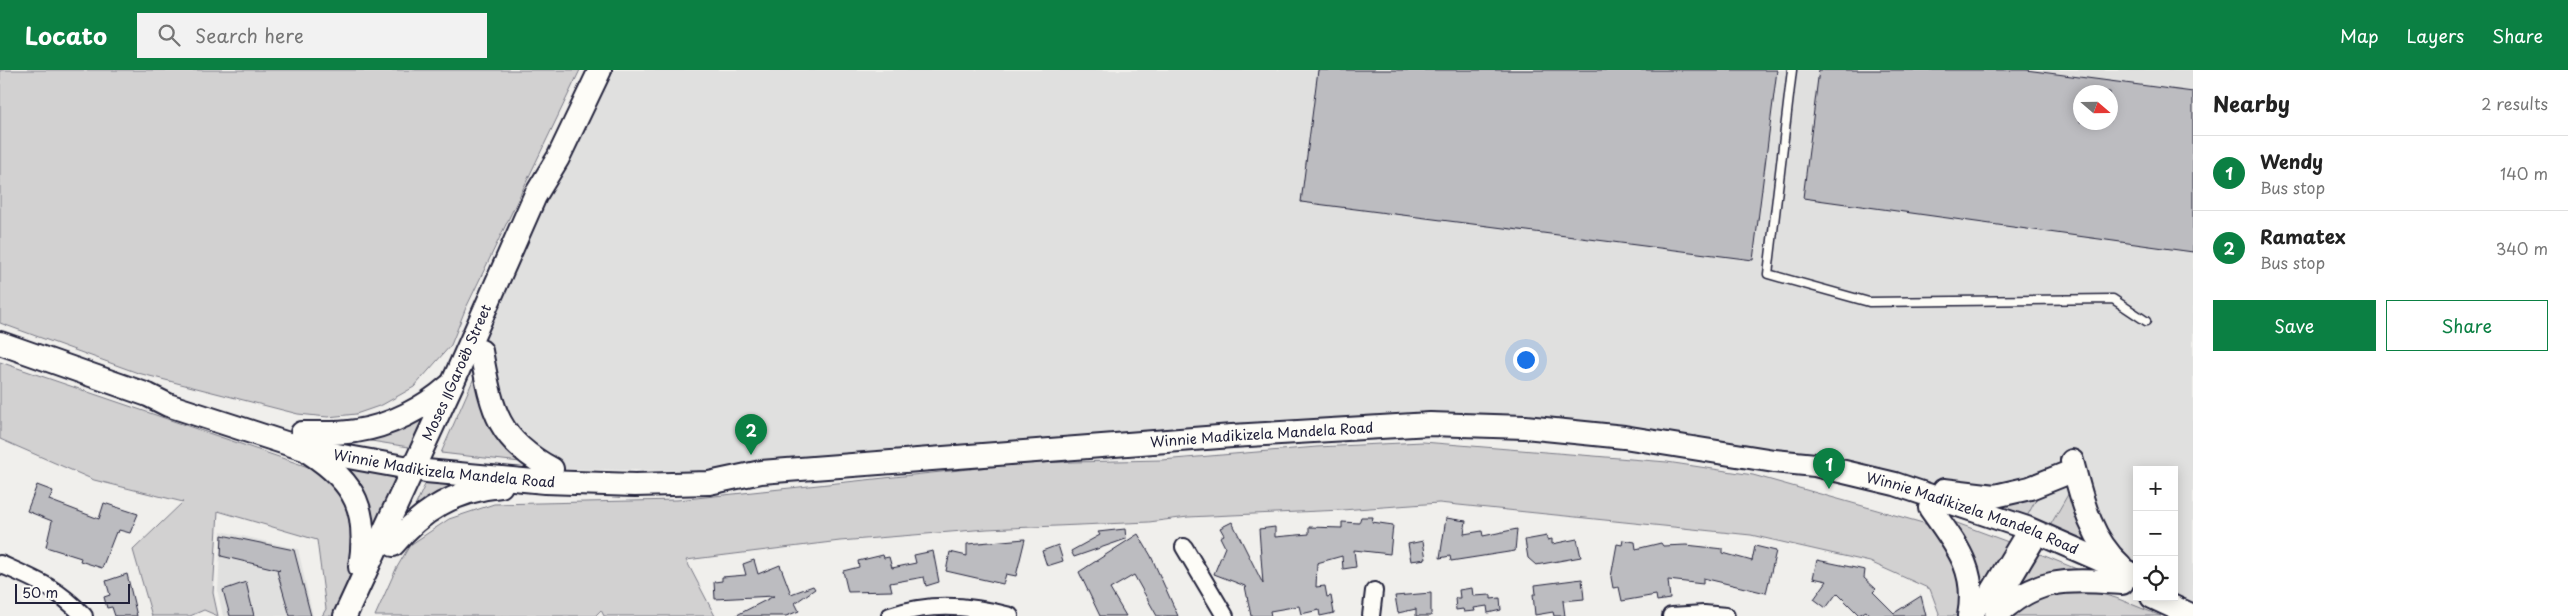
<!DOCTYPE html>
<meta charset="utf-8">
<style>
:root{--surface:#fff;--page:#f2f2f2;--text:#222;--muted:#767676;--line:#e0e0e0;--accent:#0b8043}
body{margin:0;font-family:"Playpen Sans",sans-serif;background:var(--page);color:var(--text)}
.controls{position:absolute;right:15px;bottom:15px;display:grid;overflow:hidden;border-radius:0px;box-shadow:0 2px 12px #0003}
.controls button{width:45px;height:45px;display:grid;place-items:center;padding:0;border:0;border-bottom:1px solid var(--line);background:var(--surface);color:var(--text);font:25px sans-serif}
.compass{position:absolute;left:2073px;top:15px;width:45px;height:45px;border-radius:50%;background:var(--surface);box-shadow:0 2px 12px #0003;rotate:110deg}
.scale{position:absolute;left:15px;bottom:12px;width:115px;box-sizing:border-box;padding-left:5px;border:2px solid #22223b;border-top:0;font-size:14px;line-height:18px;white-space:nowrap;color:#22223b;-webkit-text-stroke:4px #fdfcf7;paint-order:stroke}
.you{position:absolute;left:1525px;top:289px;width:18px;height:18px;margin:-12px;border:4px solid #fff;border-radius:50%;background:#1a73e8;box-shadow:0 0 0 8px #1a73e833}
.badge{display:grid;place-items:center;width:32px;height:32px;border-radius:50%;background:var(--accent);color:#fff;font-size:16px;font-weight:700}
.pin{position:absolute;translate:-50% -41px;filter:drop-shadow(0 1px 2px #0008)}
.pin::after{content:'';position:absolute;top:26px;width:18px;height:15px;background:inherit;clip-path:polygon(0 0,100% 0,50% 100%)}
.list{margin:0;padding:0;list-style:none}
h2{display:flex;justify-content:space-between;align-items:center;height:65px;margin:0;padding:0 20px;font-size:21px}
h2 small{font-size:16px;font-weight:400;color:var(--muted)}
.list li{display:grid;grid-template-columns:32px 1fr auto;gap:15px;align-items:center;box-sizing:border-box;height:75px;padding:0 20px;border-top:1px solid var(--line)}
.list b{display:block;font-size:19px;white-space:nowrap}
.list p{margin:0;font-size:16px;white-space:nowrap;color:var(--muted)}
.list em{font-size:16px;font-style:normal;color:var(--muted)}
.actions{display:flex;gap:10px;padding:15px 20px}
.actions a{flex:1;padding:11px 0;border:1px solid var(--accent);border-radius:0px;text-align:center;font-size:18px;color:var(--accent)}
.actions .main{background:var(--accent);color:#fff}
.icon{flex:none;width:28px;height:28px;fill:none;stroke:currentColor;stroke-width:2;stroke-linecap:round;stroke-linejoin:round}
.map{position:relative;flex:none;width:2193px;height:546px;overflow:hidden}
header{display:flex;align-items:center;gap:30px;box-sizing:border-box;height:70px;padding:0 25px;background:var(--accent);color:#fff}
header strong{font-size:24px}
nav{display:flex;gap:28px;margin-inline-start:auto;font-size:18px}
.search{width:350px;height:45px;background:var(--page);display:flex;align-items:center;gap:12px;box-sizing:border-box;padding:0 18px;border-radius:0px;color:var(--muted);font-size:19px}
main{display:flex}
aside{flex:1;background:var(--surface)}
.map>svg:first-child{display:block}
</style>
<header>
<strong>Locato</strong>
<div class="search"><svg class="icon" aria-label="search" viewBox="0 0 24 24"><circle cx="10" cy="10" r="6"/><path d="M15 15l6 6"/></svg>Search here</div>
<nav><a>Map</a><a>Layers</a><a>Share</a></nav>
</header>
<main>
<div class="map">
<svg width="2193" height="546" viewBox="0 0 2193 546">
<rect width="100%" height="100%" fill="#f0efec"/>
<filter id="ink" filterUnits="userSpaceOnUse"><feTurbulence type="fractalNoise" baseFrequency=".02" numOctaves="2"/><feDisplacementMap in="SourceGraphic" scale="10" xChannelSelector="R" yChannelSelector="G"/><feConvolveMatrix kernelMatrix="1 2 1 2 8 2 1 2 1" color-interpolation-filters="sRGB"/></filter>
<g filter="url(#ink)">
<path fill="#e0e0df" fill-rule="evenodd" d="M 600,0 L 2193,0 L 2193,545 L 2174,527 L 2174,400 L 2137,400 L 2137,521 L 2073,493 L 1968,438 L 1896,414 L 1520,353 L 761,402 L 552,399 L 510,368 L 481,281 ZM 2080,22 L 2110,22 L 2110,52 L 2080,52 Z
M 221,461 L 298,479 L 313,546 L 223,546 L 218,523 Z"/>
<path fill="#d2d1d1" stroke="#7a7a86" d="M 0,0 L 580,0 L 465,240 L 451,275 L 414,317 L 382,335 L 356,344 L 328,347 L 298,344 L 138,303 L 0,253 Z
M 0,292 L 317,400 C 352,426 360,473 347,514 C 344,525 338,536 333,546 L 322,546 L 326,539 L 317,470 L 218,441 L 213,523 L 218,546 L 204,540 L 190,546 L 152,546 L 133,480 L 183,432 L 94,410 L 0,369 Z
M 477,301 L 529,393 L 441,383 Z
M 430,339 L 415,378 L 359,369 Z
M 1423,372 L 1667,392 L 1753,405 L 1923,453 L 1932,457 L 1962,503 L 1960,546 L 1940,546 L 1930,519 L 1870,492 L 1751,465 L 1439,433 L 1342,440 L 1188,447 L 1149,452 L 987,459 L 840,471 L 686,490 L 715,546 L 604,546 L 601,540 L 595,546 L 375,546 L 396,499 L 410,475 L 449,449 L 494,434 L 677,430 L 1026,393 L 1162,390 L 1317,377 Z
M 337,392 L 404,403 L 373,473 Z
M 429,406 L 477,412 L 411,445 Z
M 2070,421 L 2094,479 L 2047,461 Z
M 2040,422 L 2024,452 L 1965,430 Z
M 1946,449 L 2011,473 L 1979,527 Z
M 2035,482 L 2084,502 L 2012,523 Z
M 2083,519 L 2116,528 L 2161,546 L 2002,546 L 2034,528 Z"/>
<path fill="#bcbcc0" stroke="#22223b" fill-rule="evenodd" d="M 1318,0 L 1777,0 L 1753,190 L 1301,132 Z
M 1819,0 L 2026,0 L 2193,22 L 2193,182 L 1803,128 ZM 2080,22 L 2110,22 L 2110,52 L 2080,52 Z
M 37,415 L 53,421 L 49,430 L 99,449 L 104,433 L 138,444 L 130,463 L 119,460 L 118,463 L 116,462 L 102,498 L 80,491 L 81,488 L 46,477 L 52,451 L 27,441 Z
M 1361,447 L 1373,447 L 1372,452 L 1393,455 L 1390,484 L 1354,480 L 1356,497 L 1343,499 L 1342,486 L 1317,493 L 1316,517 L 1325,516 L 1327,527 L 1331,526 L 1334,543 L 1320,546 L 1319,540 L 1301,544 L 1299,536 L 1270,541 L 1271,546 L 1251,546 L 1245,516 L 1214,504 L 1225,477 L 1220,467 L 1224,465 L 1220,458 L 1232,452 L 1263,514 L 1259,459 L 1275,457 L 1275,467 L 1309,464 L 1309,457 L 1342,458 L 1342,452 L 1359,453 Z
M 1446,448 L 1466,451 L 1464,464 L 1482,461 L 1483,466 L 1517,459 L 1515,481 L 1451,491 L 1450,486 L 1440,488 Z
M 1125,459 L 1126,469 L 1074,487 L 1071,481 L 1100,465 L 1098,462 Z
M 1138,464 L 1151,486 L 1178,546 L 1157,546 L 1134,505 L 1110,519 L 1126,546 L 1100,546 L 1079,502 Z
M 222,465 L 294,480 L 311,546 L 290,546 L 277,501 L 280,500 L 221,486 Z
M 1547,466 L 1547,470 L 1552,469 L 1552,474 L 1577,469 L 1581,487 L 1536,495 L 1528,488 L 1525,470 Z
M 1025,469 L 1016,506 L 1006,504 L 1003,514 L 946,501 L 950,482 L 967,486 L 967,474 Z
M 1623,470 L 1635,472 L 1636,479 L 1661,473 L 1663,476 L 1686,475 L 1723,479 L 1723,483 L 1752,491 L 1755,476 L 1776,481 L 1766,523 L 1703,508 L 1703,514 L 1668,510 L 1670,529 L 1657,531 L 1656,525 L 1622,531 L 1619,517 L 1613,518 L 1611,507 L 1617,474 L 1622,475 Z
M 1423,471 L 1426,489 L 1411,491 L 1408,474 Z
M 1058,475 L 1063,491 L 1047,496 L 1042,481 Z
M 933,481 L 939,512 L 926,516 L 924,507 L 890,513 L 892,521 L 848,522 L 843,501 L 859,497 L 858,491 L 883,485 L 884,488 L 889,487 L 892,498 L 916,493 L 914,485 Z
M 754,490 L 758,504 L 780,495 L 791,524 L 813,516 L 815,519 L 795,533 L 799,541 L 786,546 L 735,546 L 774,526 L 715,529 L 714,512 L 722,511 L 722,507 L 746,505 L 743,494 Z
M 1817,490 L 1865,500 L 1864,508 L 1876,519 L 1873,522 L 1894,543 L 1921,526 L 1926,546 L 1870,546 L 1866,541 L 1859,545 L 1837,523 L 1826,538 L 1814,529 L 1827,511 L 1813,508 Z
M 127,504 L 137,546 L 115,546 L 112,537 L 107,538 L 104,527 L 110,525 L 106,511 Z
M 1582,509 L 1584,529 L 1563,531 L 1565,546 L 1554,546 L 1553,542 L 1535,545 L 1533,524 L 1536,524 L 1535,515 Z
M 246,512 L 254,546 L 230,546 L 223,520 Z
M 1472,518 L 1473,526 L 1491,525 L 1491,529 L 1500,528 L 1501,540 L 1488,543 L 1487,536 L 1474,538 L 1475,541 L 1464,542 L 1463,539 L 1456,540 L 1455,528 L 1460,528 L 1459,520 Z
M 1431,523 L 1431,546 L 1416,546 L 1416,539 L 1398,543 L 1395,526 Z"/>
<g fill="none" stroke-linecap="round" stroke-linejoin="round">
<g stroke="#22223b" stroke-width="11">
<path id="lane" d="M 1792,0 L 1768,204 L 1869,232 L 2113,229 L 2146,251"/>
</g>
<g stroke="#22223b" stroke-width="20">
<path id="street" d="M 1184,477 L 1225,546
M 0,494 C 36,510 56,517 84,546
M 1994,541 L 2040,464
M 890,546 C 930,532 970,535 1010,546
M 1371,546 L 1374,521
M 1671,546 L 1704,544 L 1726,546
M 1974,546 L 2027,458"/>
</g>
<g stroke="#22223b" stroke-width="26">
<g id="secondary">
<path id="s1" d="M 0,273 L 148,325 L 168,335 L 304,379 L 426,401 L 545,412 L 635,415 L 709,413 L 761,402 L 1232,366 L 1430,354 L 1525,357 L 1624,367 L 1774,391 L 1815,395 L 1895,414 L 2027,458 L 2137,506"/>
<path d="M 481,281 C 492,339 496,369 552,399"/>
<path d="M 302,363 C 320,363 339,364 356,361 C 390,356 424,338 449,316"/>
<path d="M 310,383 C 356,413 369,441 360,497"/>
<path d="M 2072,391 C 2082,429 2090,468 2120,495"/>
<path d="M 1944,420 L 1995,426 L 2030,418 L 2065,404"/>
<path d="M 1930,438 C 1955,474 1978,499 1969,546"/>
<path d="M 393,475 C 422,440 456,420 501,416"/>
<path d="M 2152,527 L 2193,546"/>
<path id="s2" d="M 345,546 L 453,312 L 535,126 L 558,88 L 600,0"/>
<path d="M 1996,546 C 2036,506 2070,510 2122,513"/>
</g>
</g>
<use href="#lane" stroke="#fdfcf7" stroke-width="8"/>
<use href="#street" stroke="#fdfcf7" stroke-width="16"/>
<use href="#secondary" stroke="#fdfcf7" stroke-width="22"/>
</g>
</g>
<g text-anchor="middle" stroke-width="4" stroke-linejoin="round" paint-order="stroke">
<g font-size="14" fill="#22223b" stroke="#fdfcf7">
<text dy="5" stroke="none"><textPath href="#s2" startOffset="268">Moses ǁGaroëb Street</textPath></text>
<text dy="5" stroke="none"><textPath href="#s1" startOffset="1285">Winnie Madikizela Mandela Road</textPath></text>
<text dy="5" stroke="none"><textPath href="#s1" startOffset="464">Winnie Madikizela Mandela Road</textPath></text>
<text dy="5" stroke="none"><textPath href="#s1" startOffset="2006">Winnie Madikizela Mandela Road</textPath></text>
</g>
</g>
</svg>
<div class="controls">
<button>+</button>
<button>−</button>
<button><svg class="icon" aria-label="locate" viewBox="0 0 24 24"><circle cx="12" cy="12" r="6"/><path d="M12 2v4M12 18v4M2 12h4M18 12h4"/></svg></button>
</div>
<svg class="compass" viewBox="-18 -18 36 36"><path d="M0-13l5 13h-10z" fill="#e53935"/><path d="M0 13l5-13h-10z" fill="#767676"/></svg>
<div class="scale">50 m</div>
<div class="you"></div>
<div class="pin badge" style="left:1829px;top:419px">1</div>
<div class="pin badge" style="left:751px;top:385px">2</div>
</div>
<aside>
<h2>Nearby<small>2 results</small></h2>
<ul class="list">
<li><span class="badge">1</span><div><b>Wendy</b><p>Bus stop</p></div><em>140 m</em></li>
<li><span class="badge">2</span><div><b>Ramatex</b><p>Bus stop</p></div><em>340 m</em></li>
</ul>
<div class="actions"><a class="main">Save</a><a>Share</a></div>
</aside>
</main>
